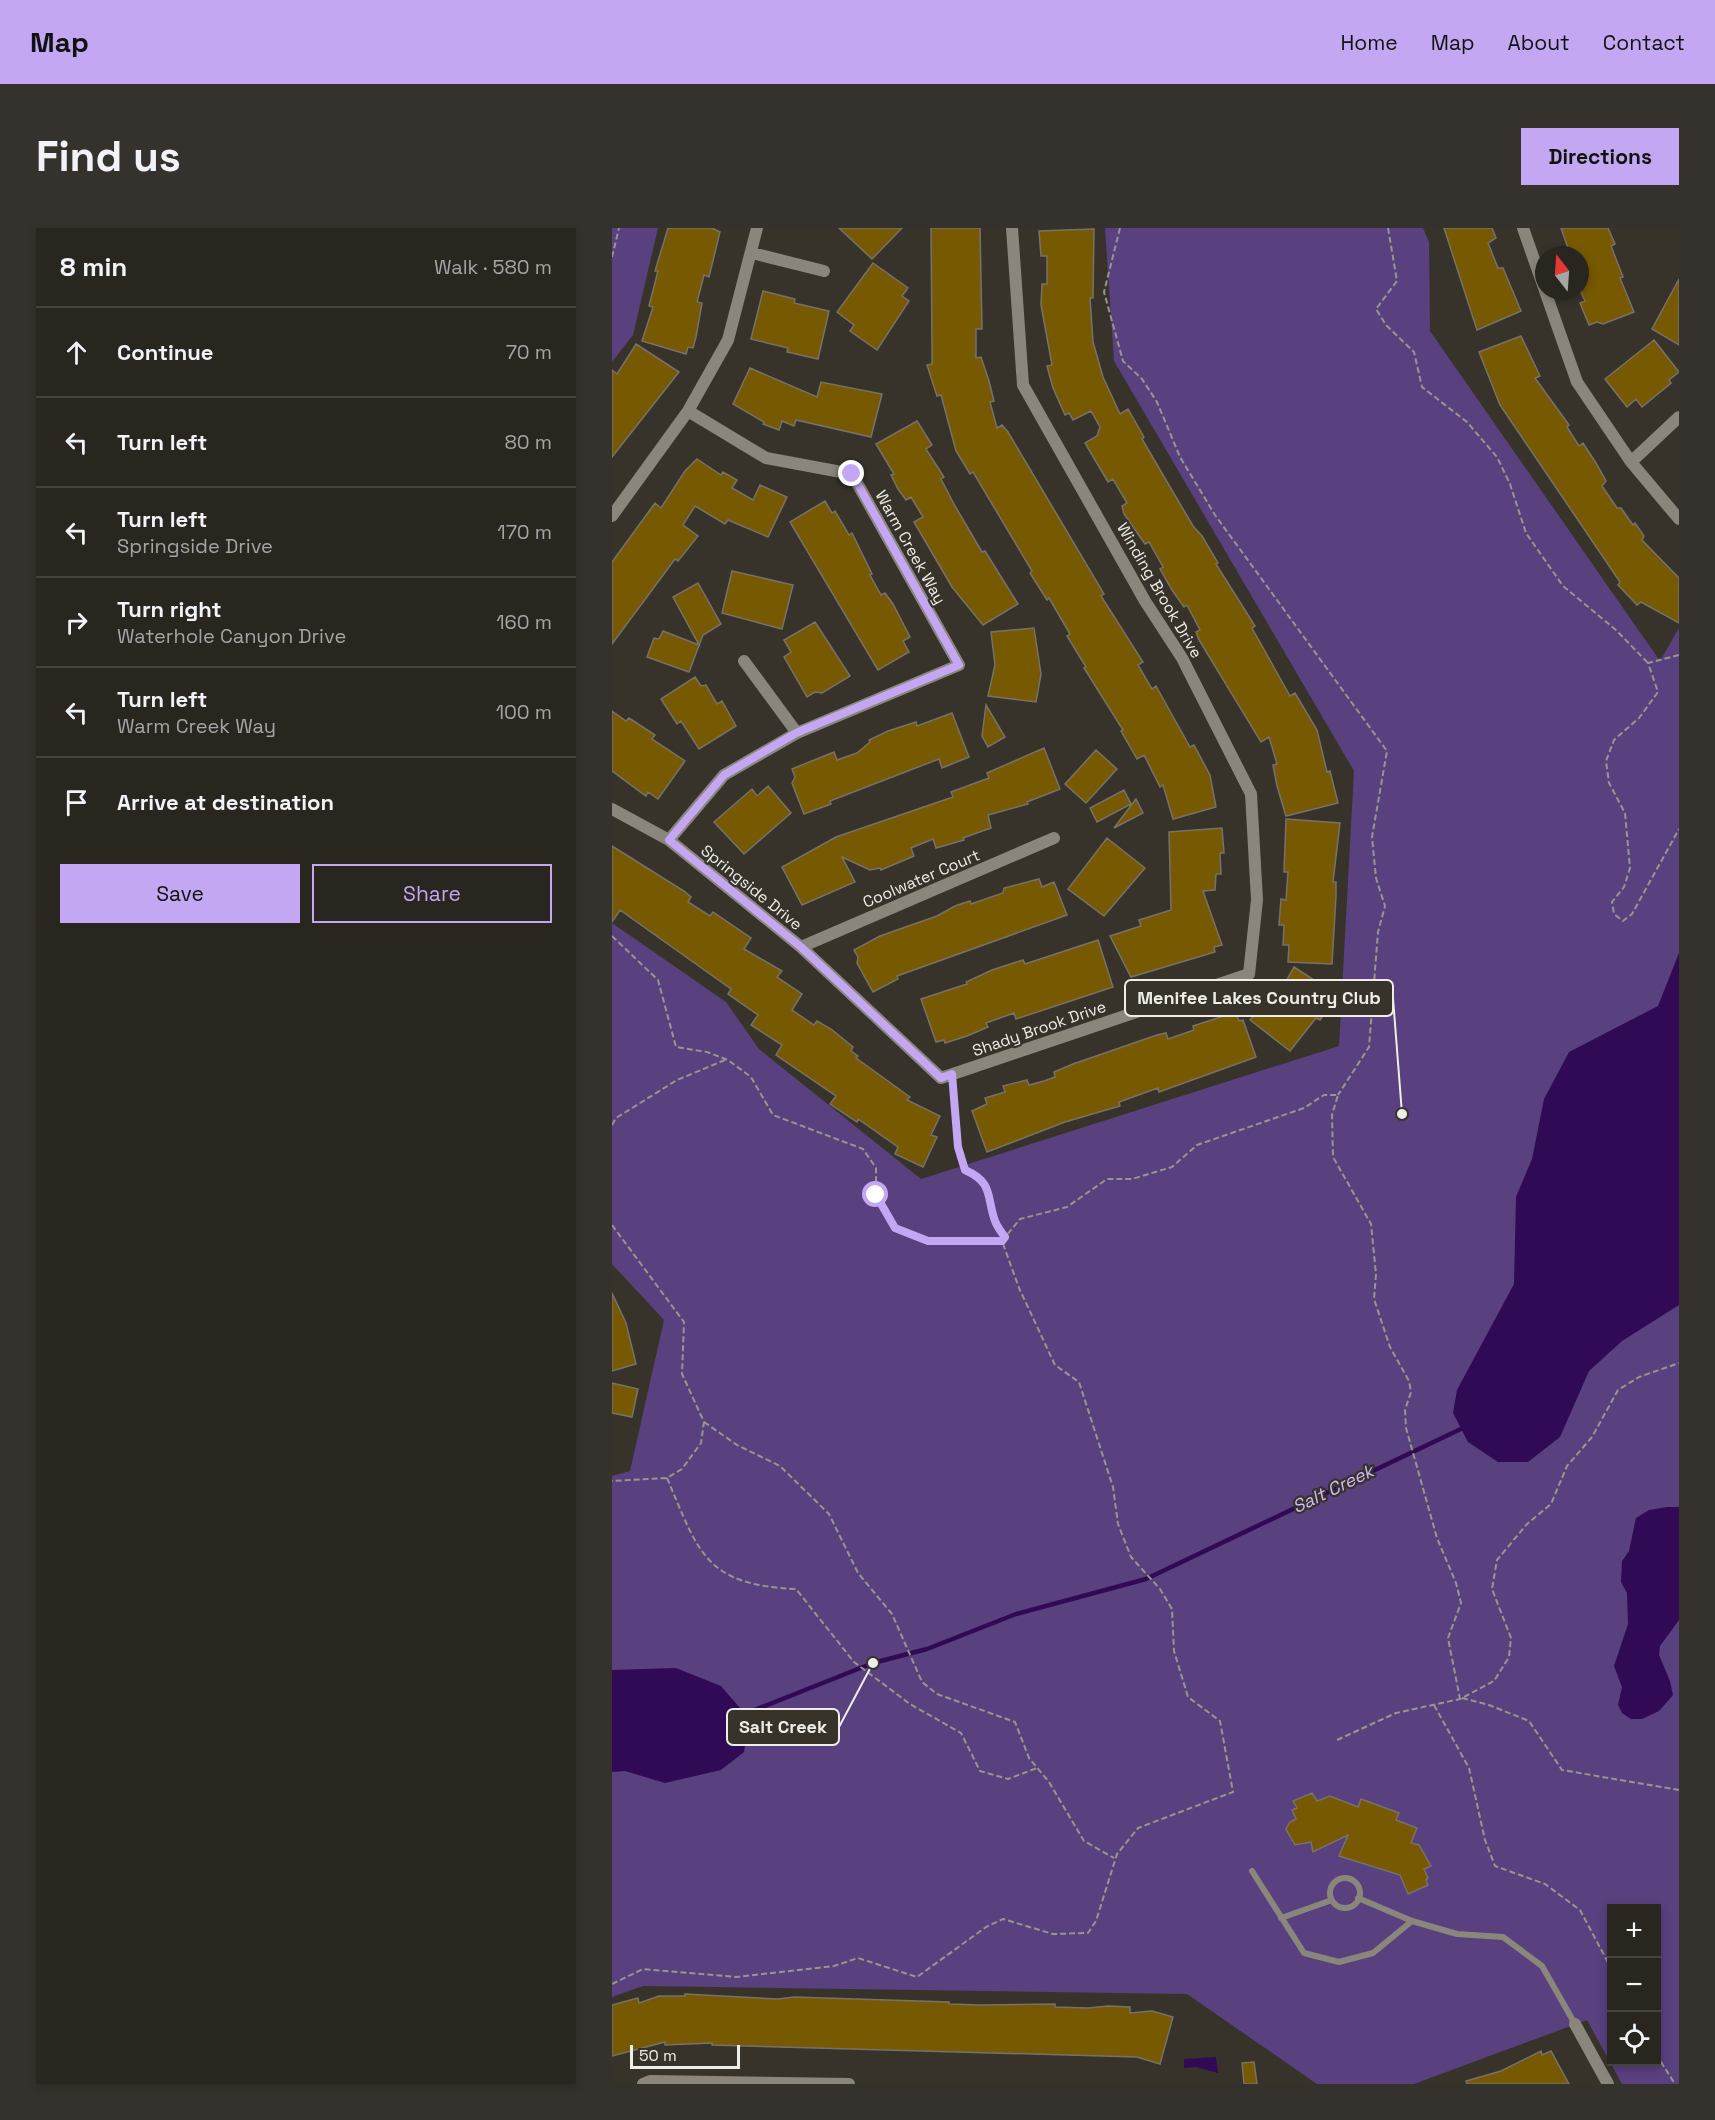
<!DOCTYPE html>
<meta charset="utf-8">
<style>
:root{--surface:#292620;--page:#35322d;--text:#f1f3f6;--muted:#a5a5a5;--line:#45433e;--accent:#c3a7f2}
body{margin:0;font-family:"Space Grotesk",sans-serif;background:var(--page);color:var(--text)}
.controls{position:absolute;right:18px;bottom:18px;display:grid;overflow:hidden;border-radius:0px;box-shadow:0 3px 9px #0003}
.controls button{width:54px;height:54px;display:grid;place-items:center;padding:0;border:0;border-bottom:2px solid var(--line);background:var(--surface);color:var(--text);font:30px sans-serif}
.compass{position:absolute;left:923px;top:18px;width:54px;height:54px;border-radius:50%;background:var(--surface);box-shadow:0 3px 9px #0003;rotate:343deg}
.scale{position:absolute;left:18px;bottom:15px;width:110px;box-sizing:border-box;padding-left:6px;border:3px solid #efede8;border-top:0;font-size:16px;line-height:21px;white-space:nowrap;color:#efede8;-webkit-text-stroke:4px #37332b;paint-order:stroke}
.stop{position:absolute;width:18px;height:18px;margin:-14px;border:4px solid #c3a7f2;border-radius:50%;background:#fff}
.stop.end{background:#c3a7f2;border-color:#fff;box-shadow:0 2px 6px #0008}
.list{margin:0;padding:0;list-style:none}
h2{display:flex;justify-content:space-between;align-items:center;height:78px;margin:0;padding:0 24px;font-size:26px}
h2 small{font-size:20px;font-weight:400;color:var(--muted)}
.list li{display:grid;grid-template-columns:39px 1fr auto;gap:18px;align-items:center;box-sizing:border-box;height:90px;padding:0 24px;border-top:2px solid var(--line)}
.list b{display:block;font-size:22px;white-space:nowrap}
.list p{margin:0;font-size:20px;white-space:nowrap;color:var(--muted)}
.list em{font-size:20px;font-style:normal;color:var(--muted)}
.actions{display:flex;gap:12px;padding:18px 24px}
.actions a{flex:1;padding:14px 0;border:2px solid var(--accent);border-radius:0px;text-align:center;font-size:21px;color:var(--accent)}
.actions .main{background:var(--accent);color:#111}
.icon{flex:none;width:33px;height:33px;fill:none;stroke:currentColor;stroke-width:2;stroke-linecap:round;stroke-linejoin:round}
.map{position:relative;flex:none;width:1067px;height:1856px;overflow:hidden;border-radius:0px}
header{display:flex;align-items:center;gap:36px;box-sizing:border-box;height:84px;padding:0 30px;background:var(--accent);color:#111}
header strong{font-size:28px}
nav{display:flex;gap:33px;margin-inline-start:auto;font-size:21px}
.intro{display:flex;align-items:center;justify-content:space-between;box-sizing:border-box;height:144px;padding:0 36px}
h1{margin:0;font-size:42px}
.button{padding:15px 27px;border-radius:0px;background:var(--accent);color:#111;font-size:21px;font-weight:700}
main{display:flex;gap:36px;padding:0 36px}
aside{flex:1;background:var(--surface);border-radius:0px;box-shadow:0 3px 9px #0003}
.map>svg:first-child{display:block}
</style>
<header>
<strong>Map</strong>
<nav><a>Home</a><a>Map</a><a>About</a><a>Contact</a></nav>
</header>
<div class="intro"><h1>Find us</h1><a class="button">Directions</a></div>
<main>
<aside>
<h2>8 min<small>Walk · 580 m</small></h2>
<ul class="list">
<li><svg class="icon" aria-label="ahead" viewBox="0 0 24 24"><path d="M12 20V5M6 11l6-6 6 6"/></svg><div><b>Continue</b></div><em>70 m</em></li>
<li><svg class="icon" aria-label="left" viewBox="0 0 24 24"><path d="M17 20v-9H6M10 6l-5 5 5 5"/></svg><div><b>Turn left</b></div><em>80 m</em></li>
<li><svg class="icon" aria-label="left" viewBox="0 0 24 24"><path d="M17 20v-9H6M10 6l-5 5 5 5"/></svg><div><b>Turn left</b><p>Springside Drive</p></div><em>170 m</em></li>
<li><svg class="icon" aria-label="right" viewBox="0 0 24 24"><path d="M7 20v-9h11M14 6l5 5-5 5"/></svg><div><b>Turn right</b><p>Waterhole Canyon Drive</p></div><em>160 m</em></li>
<li><svg class="icon" aria-label="left" viewBox="0 0 24 24"><path d="M17 20v-9H6M10 6l-5 5 5 5"/></svg><div><b>Turn left</b><p>Warm Creek Way</p></div><em>100 m</em></li>
<li><svg class="icon" aria-label="arrive" viewBox="0 0 24 24"><path d="M6 21V4h12l-3 4 3 4H6"/></svg><div><b>Arrive at destination</b></div></li>
</ul>
<div class="actions"><a class="main">Save</a><a>Share</a></div>
</aside>
<div class="map">
<svg width="1067" height="1856" viewBox="0 0 1067 1856">
<rect width="100%" height="100%" fill="#37332b"/>
<path fill="#59407e" fill-rule="evenodd" d="M 0,0 L 46,0 L 21,107 L 0,134 Z
M 493,0 L 811,0 L 817,14 L 818,103 L 1048,433 L 1067,400 L 1067,1856 L 1010,1856 L 975,1792 L 802,1856 L 705,1856 L 575,1766 L 31,1758 L 0,1769 L 0,1248 L 18,1243 L 52,1092 L 0,1036 L 0,695 L 114,774 L 147,821 L 309,951 L 727,818 L 742,543 L 502,133 ZM 999,1680 L 1044,1680 L 1044,1834 L 999,1834 Z"/>
<path fill="#300a55" d="M 1067,725 L 1067,1077 L 1010,1113 L 977,1143 L 948,1209 L 916,1234 L 886,1234 L 856,1214 L 841,1185 L 845,1162 L 902,1056 L 904,969 L 920,931 L 932,871 L 957,824 L 1046,778 Z
M 1055,1279 L 1067,1279 L 1067,1392 L 1048,1418 L 1047,1427 L 1058,1453 L 1061,1467 L 1047,1483 L 1030,1491 L 1019,1491 L 1010,1485 L 1006,1477 L 1010,1459 L 1002,1438 L 1016,1396 L 1015,1365 L 1009,1354 L 1010,1333 L 1017,1323 L 1024,1290 L 1037,1282 Z
M 64,1440 L 109,1458 L 134,1487 L 137,1492 L 132,1524 L 109,1542 L 53,1555 L 13,1543 L 0,1544 L 0,1442 Z
M 604,1829 L 606,1845 L 584,1839 L 572,1840 L 572,1831 Z"/>
<g fill="none" stroke-linecap="round" stroke-linejoin="round">
<path stroke="#300a55" stroke-width="4.5" d="M 130,1487 L 261,1435 L 315,1421 L 404,1386 L 534,1351 L 853,1199"/>
</g>
<path fill="#775902" stroke="#777269" stroke-width="1.5" d="M 56,0 L 100,0 L 108,4 L 97,49 L 92,47 L 85,74 L 90,75 L 84,109 L 81,120 L 76,119 L 74,126 L 30,113 L 41,79 L 37,78 L 46,43 L 43,43 Z
M 227,0 L 290,0 L 260,31 Z
M 319,0 L 368,0 L 370,101 L 364,101 L 364,130 L 369,129 L 377,153 L 382,173 L 378,174 L 385,200 L 390,197 L 396,204 L 492,366 L 489,368 L 531,434 L 526,437 L 540,461 L 544,458 L 578,519 L 582,517 L 598,547 L 604,579 L 561,591 L 551,557 L 548,559 L 532,527 L 525,531 L 509,503 L 511,502 L 472,440 L 474,439 L 455,408 L 458,406 L 437,370 L 435,372 L 423,353 L 418,345 L 420,343 L 361,244 L 358,246 L 344,223 L 329,167 L 325,168 L 315,137 L 320,136 L 320,117 Z
M 832,0 L 880,0 L 884,10 L 876,15 L 886,40 L 891,40 L 909,83 L 865,102 Z
M 949,0 L 996,0 L 1003,16 L 999,18 L 1011,49 L 1008,50 L 1022,84 L 991,96 L 985,94 L 977,97 L 968,75 L 973,73 L 968,62 L 968,27 L 956,20 Z
M 482,1 L 481,70 L 478,70 L 481,114 L 491,149 L 508,186 L 516,181 L 532,209 L 530,211 L 581,298 L 590,308 L 606,335 L 604,336 L 643,398 L 640,400 L 678,468 L 683,465 L 705,502 L 715,544 L 718,543 L 726,575 L 674,588 L 665,558 L 661,537 L 665,536 L 657,509 L 649,514 L 587,412 L 584,404 L 588,402 L 575,377 L 572,379 L 560,362 L 548,341 L 551,339 L 537,314 L 533,316 L 512,286 L 510,278 L 515,275 L 501,251 L 496,254 L 473,215 L 485,208 L 488,199 L 479,183 L 461,192 L 457,185 L 453,187 L 441,160 L 435,138 L 440,137 L 429,77 L 430,56 L 435,56 L 435,28 L 429,28 L 427,3 Z
M 261,35 L 296,60 L 290,68 L 297,73 L 265,122 L 238,103 L 242,97 L 225,84 Z
M 1067,51 L 1067,117 L 1040,101 Z
M 151,63 L 183,71 L 182,75 L 217,83 L 206,131 L 175,124 L 176,120 L 139,111 Z
M 909,108 L 928,148 L 923,150 L 957,197 L 955,199 L 967,218 L 971,215 L 984,235 L 994,253 L 990,258 L 1005,280 L 1009,280 L 1021,297 L 1023,295 L 1032,308 L 1030,312 L 1067,350 L 1067,395 L 1029,374 L 1025,377 L 1006,357 L 1008,354 L 888,177 L 867,124 Z
M 1042,112 L 1067,144 L 1057,152 L 1059,155 L 1030,179 L 1024,171 L 1015,179 L 993,151 Z
M 24,116 L 67,144 L 0,229 L 0,142 L 5,146 Z
M 138,140 L 205,169 L 209,154 L 270,166 L 259,209 L 184,192 L 182,198 L 170,193 L 167,202 L 151,196 L 152,194 L 121,176 Z
M 305,193 L 320,217 L 314,221 L 332,249 L 329,251 L 343,278 L 370,324 L 373,323 L 406,376 L 371,397 L 340,359 L 302,294 L 311,289 L 299,269 L 294,272 L 286,261 L 279,247 L 282,246 L 264,216 Z
M 85,231 L 109,247 L 111,244 L 125,252 L 120,260 L 141,272 L 148,257 L 175,269 L 156,309 L 116,292 L 113,296 L 83,278 L 71,297 L 86,308 L 66,333 L 63,331 L 0,416 L 0,334 L 43,275 L 49,280 L 73,243 Z
M 213,273 L 220,285 L 223,283 L 237,307 L 240,305 L 260,346 L 258,347 L 269,367 L 273,365 L 281,376 L 298,409 L 291,413 L 297,424 L 266,442 L 178,294 Z
M 120,343 L 181,357 L 170,401 L 110,385 Z
M 86,355 L 109,396 L 91,407 L 77,444 L 35,429 L 42,410 L 47,411 L 51,403 L 87,417 L 61,369 Z
M 203,394 L 238,448 L 210,465 L 203,464 L 195,469 L 172,429 L 179,424 L 172,412 Z
M 422,400 L 429,446 L 424,474 L 376,468 L 383,437 L 379,404 Z
M 83,449 L 89,458 L 94,457 L 105,476 L 110,473 L 124,498 L 87,521 L 69,493 L 65,496 L 49,471 Z
M 374,477 L 393,509 L 376,519 L 370,508 Z
M 0,483 L 14,493 L 17,490 L 43,507 L 40,511 L 73,533 L 46,571 L 36,564 L 34,568 L 0,543 Z
M 340,485 L 357,529 L 330,540 L 327,531 L 218,573 L 219,576 L 192,586 L 180,555 L 183,549 L 180,541 L 222,524 L 225,532 L 245,525 L 258,514 L 257,512 L 276,503 L 304,494 L 305,498 Z
M 432,520 L 448,561 L 415,574 L 416,576 L 376,587 L 379,600 L 351,610 L 352,612 L 324,620 L 321,611 L 299,620 L 302,628 L 269,642 L 268,640 L 258,642 L 230,629 L 243,654 L 190,677 L 170,639 L 224,609 L 341,569 L 339,564 L 377,550 L 375,545 Z
M 484,522 L 505,541 L 474,575 L 453,556 Z
M 156,558 L 179,585 L 132,626 L 102,594 L 140,561 L 145,568 Z
M 512,562 L 519,576 L 485,594 L 478,580 Z
M 524,571 L 531,585 L 502,600 Z
M 674,591 L 728,595 L 721,654 L 724,654 L 724,668 L 720,736 L 676,734 L 677,717 L 671,717 L 672,697 L 667,697 L 669,671 L 674,672 L 676,644 L 672,644 Z
M 610,600 L 612,625 L 608,625 L 609,646 L 604,646 L 603,662 L 591,663 L 610,717 L 602,719 L 603,724 L 519,749 L 498,708 L 529,698 L 527,692 L 559,682 L 557,604 Z
M 495,610 L 533,640 L 492,688 L 456,661 Z
M 0,618 L 72,663 L 79,669 L 76,674 L 98,688 L 101,684 L 139,710 L 132,721 L 170,743 L 165,749 L 190,766 L 180,782 L 202,797 L 205,793 L 219,801 L 241,819 L 239,823 L 246,828 L 244,830 L 298,869 L 295,872 L 328,888 L 319,907 L 325,909 L 311,939 L 283,926 L 286,919 L 246,891 L 245,894 L 218,876 L 224,868 L 164,827 L 170,817 L 139,797 L 146,787 L 116,766 L 119,761 L 8,682 L 0,694 Z
M 427,651 L 430,659 L 442,654 L 455,687 L 285,748 L 286,751 L 261,764 L 245,735 L 246,729 L 242,722 L 268,708 L 325,688 L 343,678 L 358,673 L 359,676 L 391,665 L 392,660 Z
M 486,712 L 501,759 L 404,791 L 402,785 L 374,795 L 376,799 L 355,808 L 333,815 L 332,812 L 324,814 L 309,771 L 355,756 L 354,754 L 380,742 L 411,732 L 413,736 Z
M 682,739 L 725,767 L 708,792 L 704,790 L 678,823 L 638,792 L 659,768 L 664,771 Z
M 624,784 L 627,793 L 631,792 L 644,829 L 547,864 L 546,860 L 507,874 L 508,878 L 453,894 L 375,924 L 360,883 L 375,876 L 373,870 L 393,864 L 391,858 L 415,852 L 417,857 L 432,853 L 443,849 L 442,844 L 461,836 L 545,807 L 554,805 L 556,811 L 582,802 L 581,798 Z
M 0,1065 L 14,1095 L 24,1136 L 0,1143 Z
M 0,1155 L 26,1161 L 20,1189 L 0,1185 Z
M 700,1565 L 705,1573 L 718,1568 L 746,1579 L 749,1571 L 787,1585 L 784,1592 L 805,1600 L 799,1615 L 807,1617 L 819,1638 L 812,1641 L 816,1650 L 814,1652 L 816,1657 L 796,1666 L 788,1647 L 727,1628 L 736,1607 L 701,1624 L 699,1614 L 683,1617 L 674,1601 L 678,1594 L 684,1591 L 680,1582 L 685,1580 L 681,1573 Z
M 73,1766 L 166,1771 L 182,1769 L 337,1774 L 337,1776 L 368,1777 L 443,1776 L 443,1779 L 476,1780 L 496,1778 L 518,1779 L 518,1785 L 540,1783 L 561,1789 L 548,1836 L 525,1829 L 100,1817 L 100,1815 L 53,1817 L 53,1814 L 0,1828 L 0,1777 L 26,1770 L 27,1775 L 47,1768 L 73,1768 Z
M 929,1823 L 930,1827 L 939,1823 L 957,1856 L 855,1856 L 854,1853 L 889,1843 Z
M 642,1834 L 645,1856 L 632,1856 L 630,1835 Z"/>
<g fill="none" stroke-linecap="round" stroke-linejoin="round">
<path stroke="#98958f" stroke-width="2" stroke-dasharray="6 3" stroke-linecap="butt" d="M 508,0 L 492,64 L 511,133 L 530,151 L 545,174 L 568,229 L 603,287 L 775,523 L 760,609 L 764,650 L 773,678 L 766,704 L 757,819 L 726,867
M 776,0 L 785,53 L 764,81 L 774,97 L 802,124 L 810,159 L 855,194 L 885,229 L 898,256 L 914,305 L 951,358 L 1004,402 L 1036,435
M 0,29 L 7,0
M 1067,427 L 1036,435 L 1046,464 L 1027,490 L 1002,512 L 994,533 L 997,555 L 1013,585 L 1018,640 L 1012,659 L 1000,674 L 1002,686 L 1011,693 L 1020,686 L 1067,601
M 0,708 L 46,752 L 64,819 L 95,824 L 116,832 L 139,849 L 161,887 L 251,921 L 264,940 L 264,967 L 283,1000 L 316,1013 L 390,1013
M 341,861 L 346,919 L 353,942 C 382,955 374,968 383,993 C 385,998 389,1004 393,1009
M 0,897 L 4,890 L 65,852 L 113,832
M 0,997 L 72,1094 L 70,1146 L 92,1194 L 89,1215 L 70,1241 L 55,1250 L 0,1253
M 92,1194 L 125,1217 L 168,1238 L 217,1286 L 246,1345 L 280,1386 L 310,1454 L 325,1466 L 403,1494 L 417,1530 L 437,1554 L 472,1613 L 502,1630
M 55,1250 C 87,1325 93,1357 184,1361 L 242,1434 L 298,1476 L 349,1505 L 368,1543 L 396,1551 L 425,1540
M 850,1470 L 877,1477 L 917,1493 L 950,1542 L 1067,1562
M 822,1477 L 857,1540 L 873,1612 L 883,1638 L 933,1656 L 968,1682 L 999,1740
M 725,1512 L 784,1485 L 848,1471 L 882,1453 L 897,1429 L 899,1410 L 880,1361 L 885,1332 L 915,1296 L 939,1276 L 955,1238 L 980,1209 L 1006,1162 L 1027,1149 L 1067,1135
M 0,1756 L 31,1741 L 124,1749 L 222,1738 L 246,1730 L 305,1749 L 374,1699 L 391,1691 L 441,1706 L 476,1705 L 484,1693 L 505,1626 L 526,1600 L 621,1564 L 608,1493 L 576,1469 L 562,1423 L 560,1381 L 548,1361 L 519,1329 L 506,1296 L 501,1259 L 467,1154 L 443,1137 L 407,1060 L 390,1013 L 408,991 L 455,979 L 495,951 L 520,951 L 560,939 L 585,917 L 692,880 L 712,867 L 726,867 L 720,887 L 721,929 L 759,996 L 764,1046 L 762,1071 L 778,1119 L 797,1153 L 799,1164 L 793,1182 L 794,1200 L 825,1310 L 844,1355 L 849,1375 L 836,1410 L 848,1471
M 1044,1826 L 1063,1856"/>
<path stroke="#8a867c" stroke-width="6" d="M 640,1643 L 692,1725 L 727,1734 L 761,1725 L 800,1693 L 845,1706 L 891,1709 L 930,1738 L 963,1796
M718 1665a15 15 0 1 1 30 0a15 15 0 1 1-30 0Z
M 746,1670 L 800,1693
M 669,1690 L 720,1672"/>
<path stroke="#8a867c" stroke-width="12" d="M 911,0 L 932,60
M 140,25 L 212,43
M 933,63 L 965,154 L 1019,234 L 1067,291
M 1019,234 L 1067,189
M 0,288 L 76,183 L 116,112 L 145,0
M 132,433 L 185,505
M 0,581 L 57,612 L 189,719 L 329,850 L 637,746 L 645,672 L 639,566 L 570,430 L 533,373 L 411,157 L 400,0
M 57,612 L 112,547 L 185,505 L 347,437 L 240,246 L 154,230 L 76,183
M 189,719 L 442,610
M 963,1796 L 996,1856
M 31,1856 L 38,1853 L 237,1856"/>
</g>
<g fill="none" stroke-linecap="round" stroke-linejoin="round">
<path stroke="#c3a7f2" stroke-width="8" d="M 240,246 L 347,437 L 184,505 L 112,547 L 57,612 L 189,719 L 329,850 L 340,846 L 346,919 L 353,942 C 382,955 374,968 383,993 C 385,998 389,1004 393,1009 L 390,1013 L 316,1013 L 283,1000 L 264,967"/>
</g>
<g text-anchor="middle" stroke-width="4.5" stroke-linejoin="round" paint-order="stroke">
<g font-size="16" fill="#efede8" stroke="#37332b">
<text transform="translate(299 319) rotate(61)" y="6">Warm Creek Way</text>
<text transform="translate(548 362) rotate(60)" y="6">Winding Brook Drive</text>
<text transform="translate(309 650) rotate(-23)" y="6">Coolwater Court</text>
<text transform="translate(140 659) rotate(39)" y="6">Springside Drive</text>
<text transform="translate(427 800) rotate(-19)" y="6">Shady Brook Drive</text>
</g>
<g font-size="18" font-style="italic" fill="#d3bcfd" stroke="#37332b">
<text transform="translate(721 1261) rotate(-26)" y="6">Salt Creek</text>
</g>
</g>
<path fill="none" stroke="#efede8" stroke-width="2" d="M790 886L781 770M261 1435L227 1499"/>
<g fill="#efede8" stroke="#37332b" stroke-width="2">
<circle cx="790" cy="886" r="6"/>
<circle cx="261" cy="1435" r="6"/>
</g>
<g fill="#37332b" stroke="#efede8" stroke-width="2">
<rect x="513" y="752" width="268" height="36" rx="6"/>
<rect x="115" y="1481" width="112" height="36" rx="6"/>
</g>
<g font-size="18" text-anchor="middle" font-weight="bold" fill="#efede8">
<text x="647" y="776">Menifee Lakes Country Club</text>
<text x="171" y="1505">Salt Creek</text>
</g>
</svg>
<div class="controls">
<button>+</button>
<button>−</button>
<button><svg class="icon" aria-label="locate" viewBox="0 0 24 24"><circle cx="12" cy="12" r="6"/><path d="M12 2v4M12 18v4M2 12h4M18 12h4"/></svg></button>
</div>
<svg class="compass" viewBox="-18 -18 36 36"><path d="M0-13l5 13h-10z" fill="#e53935"/><path d="M0 13l5-13h-10z" fill="#a5a5a5"/></svg>
<div class="scale">50 m</div>
<div class="stop" style="left:264px;top:967px"></div>
<div class="stop end" style="left:240px;top:246px"></div>
</div>
</main>
